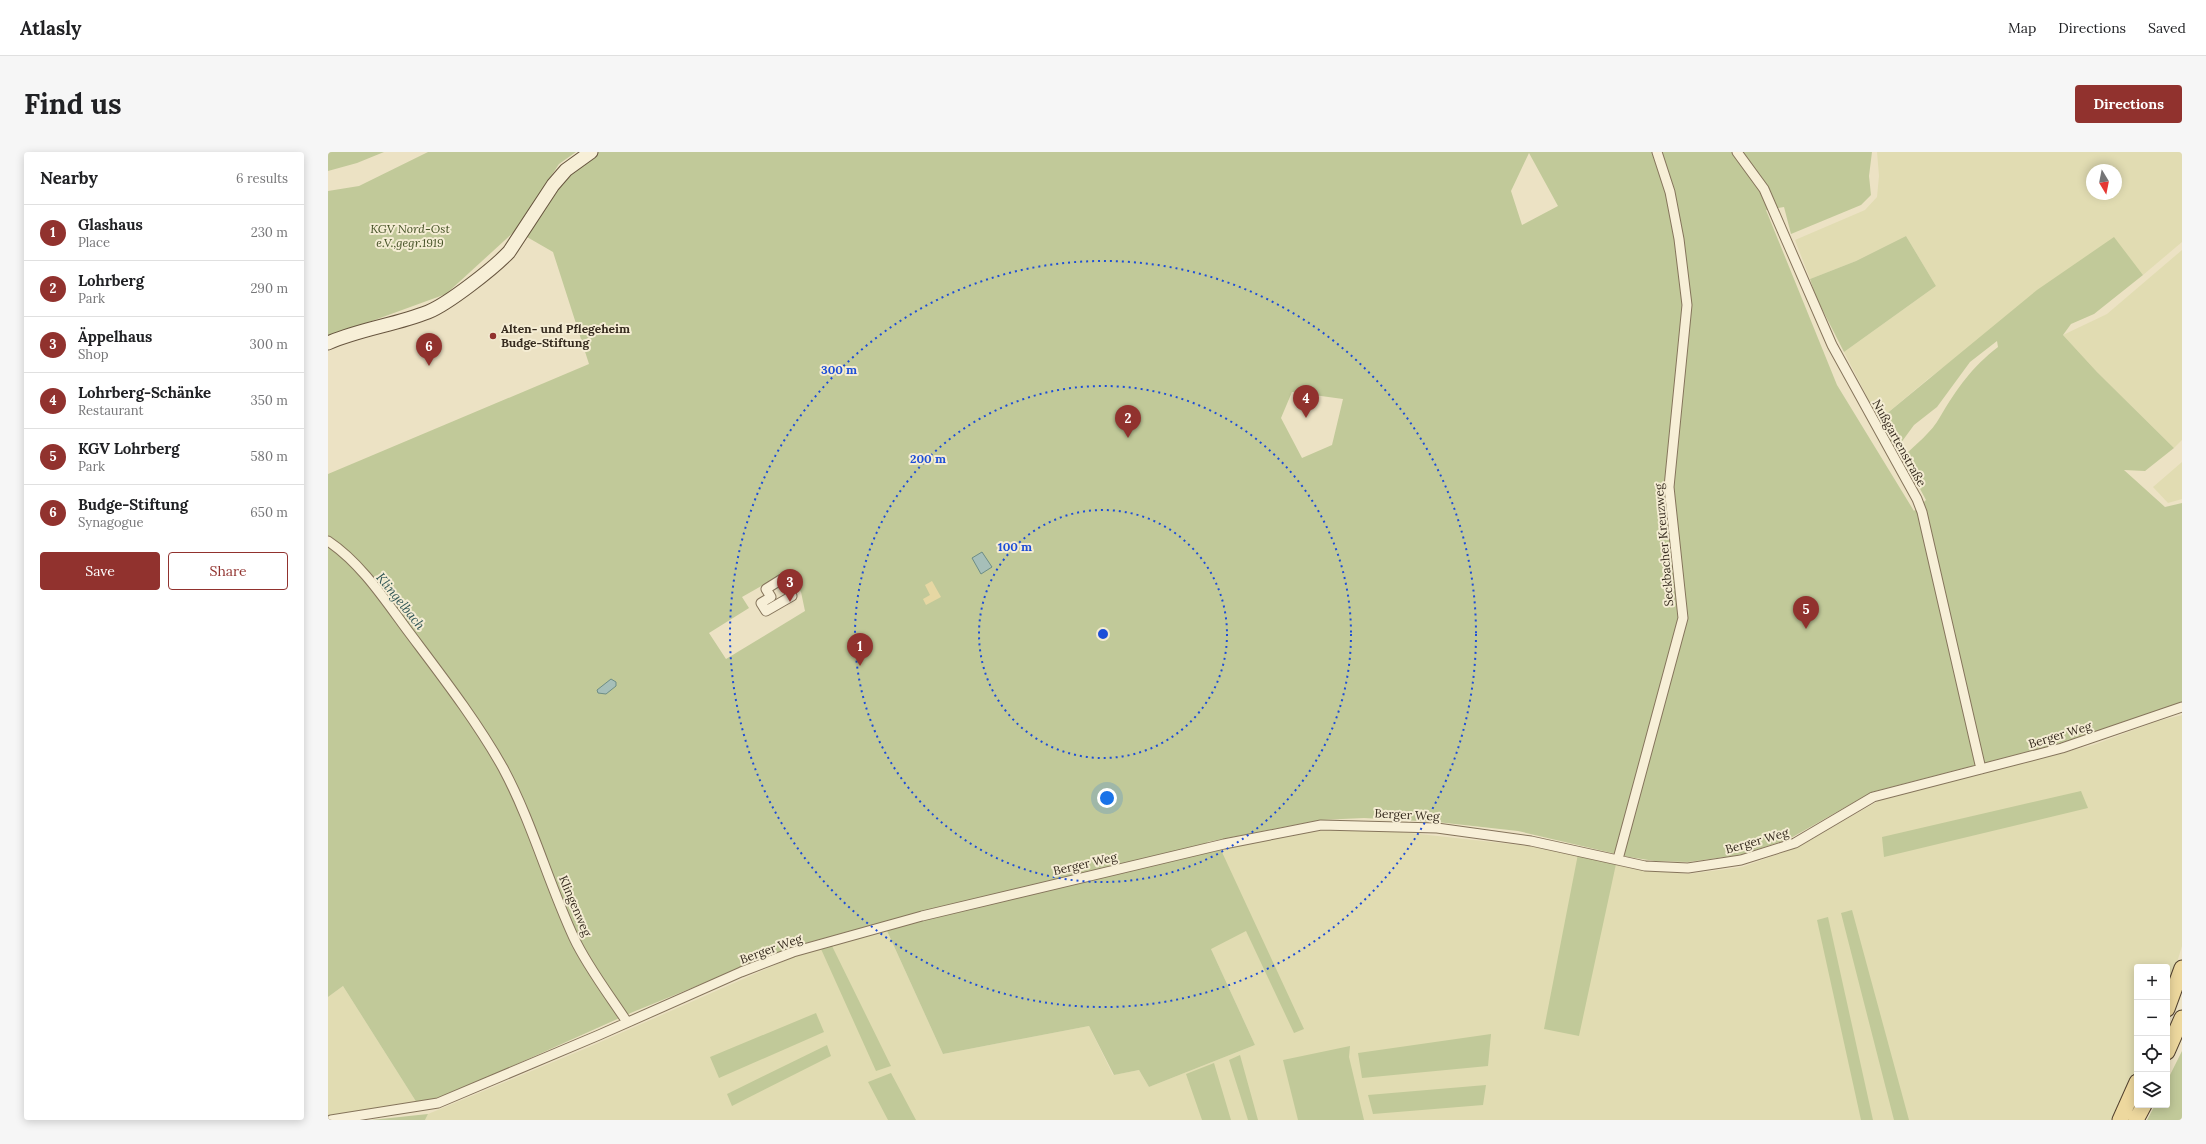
<!DOCTYPE html>
<meta charset="utf-8">
<style>
:root{--surface:#fff;--page:#f6f6f6;--text:#202124;--muted:#757577;--line:#e0e0e0;--accent:#91322e}
body{margin:0;font-family:Lora,serif;background:var(--page);color:var(--text)}
.controls{position:absolute;right:12px;bottom:12px;display:grid;overflow:hidden;border-radius:4px;box-shadow:0 2px 10px #0003}
.controls button{width:36px;height:36px;display:grid;place-items:center;padding:0;border:0;border-bottom:1px solid var(--line);background:var(--surface);color:var(--text);font:20px sans-serif}
.compass{position:absolute;left:1758px;top:12px;width:36px;height:36px;border-radius:50%;background:var(--surface);box-shadow:0 2px 10px #0003;rotate:170deg}
.you{position:absolute;left:779px;top:646px;width:14px;height:14px;margin:-10px;border:3px solid #fff;border-radius:50%;background:#1a73e8;box-shadow:0 0 0 6px #1a73e833}
.badge{display:grid;place-items:center;width:26px;height:26px;border-radius:50%;background:var(--accent);color:#fff;font-size:13px;font-weight:700}
.pin{position:absolute;translate:-50% -33px;filter:drop-shadow(0 1px 2px #0008)}
.pin::after{content:'';position:absolute;top:21px;width:14px;height:12px;background:inherit;clip-path:polygon(0 0,100% 0,50% 100%)}
.list{margin:0;padding:0;list-style:none}
h2{display:flex;justify-content:space-between;align-items:center;height:52px;margin:0;padding:0 16px;font-size:17px}
h2 small{font-size:13px;font-weight:400;color:var(--muted)}
.list li{display:grid;grid-template-columns:26px 1fr auto;gap:12px;align-items:center;box-sizing:border-box;height:56px;padding:0 16px;border-top:1px solid var(--line)}
.list b{display:block;font-size:15px;white-space:nowrap}
.list p{margin:0;font-size:13px;white-space:nowrap;color:var(--muted)}
.list em{font-size:13px;font-style:normal;color:var(--muted)}
.actions{display:flex;gap:8px;padding:12px 16px}
.actions a{flex:1;padding:9px 0;border:1px solid var(--accent);border-radius:4px;text-align:center;font-size:14px;color:var(--accent)}
.actions .main{background:var(--accent);color:#fff}
.icon{flex:none;width:22px;height:22px;fill:none;stroke:currentColor;stroke-width:2;stroke-linecap:round;stroke-linejoin:round}
.map{position:relative;flex:none;width:1854px;height:968px;overflow:hidden;border-radius:4px}
header{display:flex;align-items:center;gap:24px;box-sizing:border-box;height:56px;padding:0 20px;background:var(--surface);border-bottom:1px solid var(--line)}
header strong{font-size:19px}
nav{display:flex;gap:22px;margin-inline-start:auto;font-size:14px}
.intro{display:flex;align-items:center;justify-content:space-between;box-sizing:border-box;height:96px;padding:0 24px}
h1{margin:0;font-size:28px}
.button{padding:10px 18px;border-radius:4px;background:var(--accent);color:#fff;font-size:14px;font-weight:700}
main{display:flex;gap:24px;padding:0 24px}
aside{flex:1;background:var(--surface);border-radius:4px;box-shadow:0 2px 10px #0003}
.map>svg:first-child{display:block}
</style>
<header>
<strong>Atlasly</strong>
<nav><a>Map</a><a>Directions</a><a>Saved</a></nav>
</header>
<div class="intro"><h1>Find us</h1><a class="button">Directions</a></div>
<main>
<aside>
<h2>Nearby<small>6 results</small></h2>
<ul class="list">
<li><span class="badge">1</span><div><b>Glashaus</b><p>Place</p></div><em>230 m</em></li>
<li><span class="badge">2</span><div><b>Lohrberg</b><p>Park</p></div><em>290 m</em></li>
<li><span class="badge">3</span><div><b>Äppelhaus</b><p>Shop</p></div><em>300 m</em></li>
<li><span class="badge">4</span><div><b>Lohrberg-Schänke</b><p>Restaurant</p></div><em>350 m</em></li>
<li><span class="badge">5</span><div><b>KGV Lohrberg</b><p>Park</p></div><em>580 m</em></li>
<li><span class="badge">6</span><div><b>Budge-Stiftung</b><p>Synagogue</p></div><em>650 m</em></li>
</ul>
<div class="actions"><a class="main">Save</a><a>Share</a></div>
</aside>
<div class="map">
<svg width="1854" height="968" viewBox="0 0 1854 968">
<rect width="100%" height="100%" fill="#ece2c4"/>
<path fill="#e1dcb2" fill-rule="evenodd" d="M 1549,0 L 1854,0 L 1854,90 L 1815,123 L 1786,86 L 1600,227 L 1551,268 L 1516,200 L 1608,134 L 1578,84 L 1528,109 L 1482,127 L 1467,88 L 1537,58 L 1549,45 L 1551,24 ZM 1764,18 L 1788,18 L 1788,42 L 1764,42 Z
M 1854,98 L 1854,288 L 1846,296 L 1769,220 L 1735,183 L 1779,162 Z
M 1854,310 L 1854,347 L 1840,351 L 1825,335 Z
M 1854,563 L 1854,794 L 1839,843 L 1839,815 L 1809,815 L 1809,917 L 1783,968 L 97,968 L 100,962 L 261,895 L 472,802 L 559,779 L 615,902 L 761,874 L 785,923 L 811,918 L 821,935 L 927,893 L 883,797 L 884,700 L 955,684 L 1000,678 L 1064,679 L 1200,694 L 1250,702 L 1297,715 L 1360,722 L 1414,715 L 1470,695 L 1552,648 L 1765,593 L 1830,569 Z
M 15,834 L 89,951 L 0,964 L 0,845 Z"/>
<path fill="#c1c999" fill-rule="evenodd" d="M 0,0 L 56,0 L 29,11 L 0,19 Z
M 100,0 L 248,0 L 231,12 L 188,78 L 118,142 L 0,185 L 0,39 L 31,34 Z
M 271,0 L 1544,0 L 1541,24 L 1543,43 L 1533,53 L 1463,82 L 1456,55 L 1438,58 L 1509,233 L 1586,359 L 1598,348 L 1575,305 C 1587,293 1604,280 1612,265 C 1629,236 1644,215 1670,195 L 1669,189 L 1642,210 L 1609,255 L 1586,273 L 1567,299 L 1551,268 L 1709,138 L 1786,85 L 1815,123 L 1766,162 L 1743,172 L 1735,183 L 1769,220 L 1846,296 L 1817,319 L 1796,318 L 1837,355 L 1854,351 L 1854,550 L 1733,591 L 1544,640 L 1461,687 L 1412,703 L 1360,710 L 1327,709 L 1301,705 L 1190,679 L 1109,670 L 1036,666 L 992,668 L 879,690 L 884,700 L 893,698 L 976,877 L 966,881 L 918,779 L 883,797 L 927,893 L 821,935 L 811,918 L 786,923 L 761,874 L 615,902 L 555,770 L 464,795 L 305,860 L 111,947 L 89,951 L 15,834 L 0,845 L 0,322 L 261,212 L 225,100 L 199,85 L 237,27 ZM 1201,1 L 1230,54 L 1194,73 L 1183,39 ZM 964,240 L 1015,247 L 1004,293 L 974,306 L 953,266 ZM 458,420 L 473,440 L 477,459 L 398,507 L 381,481 L 421,456 L 414,445 Z
M 1578,84 L 1608,134 L 1516,200 L 1488,145 L 1482,127 L 1528,109 Z
M 1753,639 L 1760,656 L 1556,705 L 1554,685 Z
M 1250,702 L 1288,712 L 1251,884 L 1216,877 Z
M 1524,758 L 1581,968 L 1566,968 L 1513,761 Z
M 1500,765 L 1545,968 L 1533,968 L 1489,768 Z
M 504,794 L 563,914 L 548,919 L 493,797 Z
M 488,861 L 496,880 L 391,926 L 382,905 Z
M 1163,882 L 1160,914 L 1034,926 L 1030,901 Z
M 499,893 L 503,904 L 404,954 L 399,942 Z
M 1022,894 L 1021,905 L 1036,968 L 970,968 L 955,908 Z
M 1854,899 L 1854,968 L 1819,968 L 1827,953 L 1839,953 L 1839,929 Z
M 912,903 L 930,968 L 920,968 L 901,908 Z
M 886,911 L 903,968 L 874,968 L 858,922 Z
M 563,921 L 588,968 L 560,968 L 540,930 Z
M 1158,933 L 1155,953 L 1045,962 L 1040,943 Z
M 100,962 L 97,968 L 43,968 Z"/>
<path fill="#e6d7a3" d="M 604,429 L 613,445 L 598,453 L 595,447 L 602,443 L 597,433 Z"/>
<path fill="#a6bfb9" stroke="#6d8d86" d="M 654,400 L 664,415 L 653,422 L 644,406 Z
M 283,527 L 288,530 L 288,534 L 278,542 L 270,541 L 269,538 Z"/>
<g fill="none" stroke-linecap="round" stroke-linejoin="round">
<g stroke="#85745b" stroke-width="11">
<path id="street" d="M 1409,0 L 1436,37 L 1504,193 L 1589,347 L 1594,360 L 1653,617
M 0,389 C 33,411 57,448 80,479 C 113,523 148,568 175,616 C 204,670 220,730 246,786 C 259,814 282,844 299,870
M 454,427 L 464,444 L 438,459 L 433,451 L 443,445 L 438,437 Z
M 1290,707 L 1355,466 L 1341,335 L 1359,153 L 1351,87 L 1342,40 L 1329,0
M 3,968 L 110,951 L 271,883 L 413,820 L 465,800 L 594,764 L 896,692 L 993,673 L 1109,676 L 1203,689 L 1317,714 L 1360,716 L 1413,708 L 1467,691 L 1545,645 L 1734,596 L 1854,555"/>
</g>
<g stroke="#67553f" stroke-width="15">
<path id="secondary" d="M 0,191 C 32,177 67,173 100,160 C 120,152 166,116 181,100 L 225,33 L 238,18 L 263,0"/>
</g>
<g stroke="#53422f" stroke-width="17">
<path id="primary" d="M 1839,857 L 1854,816
M 1839,900 L 1854,866
M 1792,968 L 1809,930
M 1808,968 L 1816,953"/>
</g>
<use href="#street" stroke="#f7efd7" stroke-width="9"/>
<use href="#secondary" stroke="#f7efd7" stroke-width="13"/>
<use href="#primary" stroke="#edd89e" stroke-width="15"/>
</g>
<g fill="none" stroke="#1d4ed8" stroke-width="2" stroke-dasharray="2 4">
<circle cx="775" cy="482" r="124"/>
<circle cx="775" cy="482" r="248"/>
<circle cx="775" cy="482" r="373"/>
</g>
<circle fill="#91322e" stroke="#f4ecd3" stroke-width="1.5" cx="165" cy="184" r="4"/>
<g text-anchor="middle" stroke-width="4" stroke-linejoin="round" paint-order="stroke">
<g font-size="12" font-style="italic" fill="#455226" stroke="#f4ecd3">
<text x="82" y="81">KGV Nord-Ost<tspan x="82" dy="14">e.V.,gegr.1919</tspan></text>
</g>
<g font-size="12" font-weight="bold" fill="#362b1f" stroke="#f4ecd3" text-anchor="start">
<text x="173" y="181">Alten- und Pflegeheim<tspan x="173" dy="14">Budge-Stiftung</tspan></text>
</g>
<g font-size="12" fill="#362b1f" stroke="#f4ecd3">
<text transform="translate(1571 291) rotate(61)" y="4">Nußgartenstraße</text>
<text transform="translate(1336 393) rotate(-95)" y="4">Seckbacher Kreuzweg</text>
<text transform="translate(1732 583) rotate(-17)" y="4">Berger Weg</text>
<text transform="translate(1079 663) rotate(3)" y="4">Berger Weg</text>
<text transform="translate(1429 689) rotate(-16)" y="4">Berger Weg</text>
<text transform="translate(757 712) rotate(-13)" y="4">Berger Weg</text>
<text transform="translate(247 754) rotate(67)" y="4">Klingenweg</text>
<text transform="translate(443 797) rotate(-20)" y="4">Berger Weg</text>
</g>
<g font-size="13" font-style="italic" fill="#2f5555" stroke="#f4ecd3">
<text transform="translate(73 449) rotate(51)" y="5">Klingelbach</text>
</g>
</g>
<circle cx="775" cy="482" r="6" fill="#1d4ed8" stroke="#f4ecd3" stroke-width="2"/>
<g font-size="12" text-anchor="middle" font-weight="bold" fill="#1d4ed8" stroke="#f4ecd3" stroke-width="4" stroke-linejoin="round" paint-order="stroke">
<text x="511" y="222">300 m</text>
<text x="600" y="311">200 m</text>
<text x="687" y="399">100 m</text>
</g>
</svg>
<div class="controls">
<button>+</button>
<button>−</button>
<button><svg class="icon" aria-label="locate" viewBox="0 0 24 24"><circle cx="12" cy="12" r="6"/><path d="M12 2v4M12 18v4M2 12h4M18 12h4"/></svg></button>
<button><svg class="icon" aria-label="layers" viewBox="0 0 24 24"><path d="M12 4l9 5-9 5-9-5zM3 14l9 5 9-5"/></svg></button>
</div>
<svg class="compass" viewBox="-18 -18 36 36"><path d="M0-13l5 13h-10z" fill="#e53935"/><path d="M0 13l5-13h-10z" fill="#757577"/></svg>
<div class="you"></div>
<div class="pin badge" style="left:532px;top:514px">1</div>
<div class="pin badge" style="left:800px;top:286px">2</div>
<div class="pin badge" style="left:462px;top:450px">3</div>
<div class="pin badge" style="left:978px;top:266px">4</div>
<div class="pin badge" style="left:1478px;top:477px">5</div>
<div class="pin badge" style="left:101px;top:214px">6</div>
</div>
</main>
